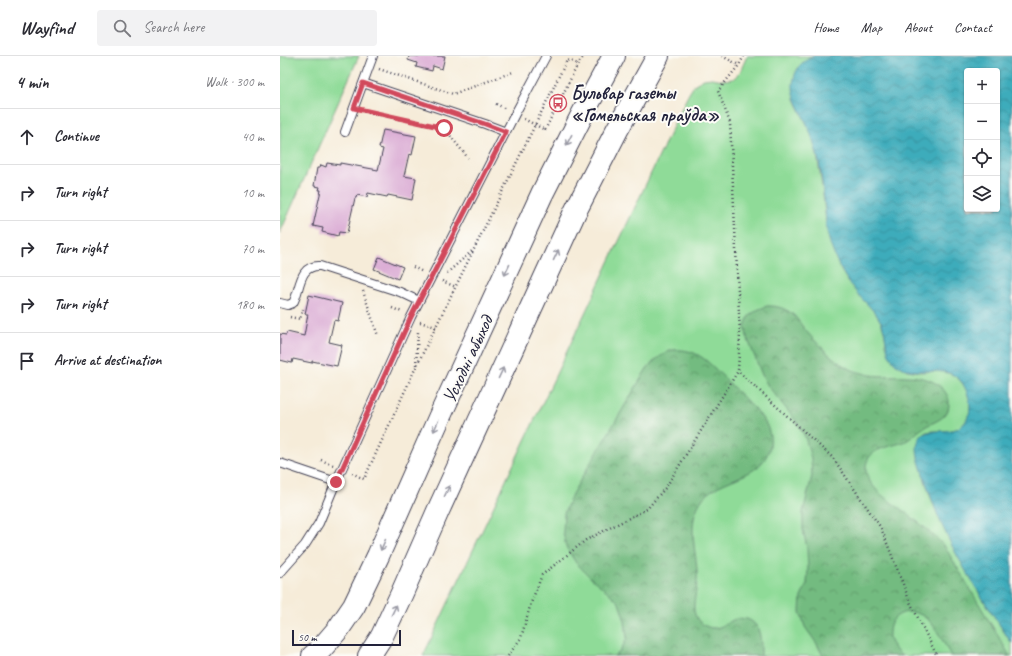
<!DOCTYPE html>
<meta charset="utf-8">
<style>
:root{--surface:#fff;--page:#f2f2f3;--text:#2b2b33;--muted:#7c7c81;--line:#e1e1e2}
body{margin:0;font-family:Caveat,sans-serif;background:var(--page);color:var(--text)}
.controls{position:absolute;right:12px;top:12px;display:grid;overflow:hidden;border-radius:4px;box-shadow:0 1px 3px #0004}
.controls button{width:36px;height:36px;display:grid;place-items:center;padding:0;border:0;border-bottom:1px solid var(--line);background:var(--surface);color:var(--text);font:20px sans-serif}
.scale{position:absolute;left:12px;bottom:10px;width:109px;box-sizing:border-box;padding-left:4px;border:2px solid #22223b;border-top:0;font-size:11px;line-height:14px;white-space:nowrap;color:#22223b;-webkit-text-stroke:3px #fdfcf7;paint-order:stroke}
.stop{position:absolute;width:12px;height:12px;margin:-9px;border:3px solid #d1495b;border-radius:50%;background:#fff}
.stop.end{background:#d1495b;border-color:#fff;box-shadow:0 1px 4px #0008}
.list{margin:0;padding:0;list-style:none}
h2{display:flex;justify-content:space-between;align-items:center;height:52px;margin:0;padding:0 16px;font-size:17px}
h2 small{font-size:13px;font-weight:400;color:var(--muted)}
.list li{display:grid;grid-template-columns:26px 1fr auto;gap:12px;align-items:center;box-sizing:border-box;height:56px;padding:0 16px;border-top:1px solid var(--line)}
.list b{display:block;font-size:15px;white-space:nowrap}
.list em{font-size:13px;font-style:normal;color:var(--muted)}
.icon{flex:none;width:22px;height:22px;fill:none;stroke:currentColor;stroke-width:2;stroke-linecap:round;stroke-linejoin:round}
.map{position:relative;flex:none;width:732px;height:600px;overflow:hidden}
header{display:flex;align-items:center;gap:24px;box-sizing:border-box;height:56px;padding:0 20px;background:var(--surface);border-bottom:1px solid var(--line)}
header strong{font-size:19px}
nav{display:flex;gap:22px;margin-inline-start:auto;font-size:14px}
.search{width:280px;height:36px;background:var(--page);display:flex;align-items:center;gap:10px;box-sizing:border-box;padding:0 14px;border-radius:4px;color:var(--muted);font-size:15px}
main{display:flex}
aside{flex:1;background:var(--surface)}
.map>svg:first-child{display:block}
</style>
<header>
<strong>Wayfind</strong>
<div class="search"><svg class="icon" aria-label="search" viewBox="0 0 24 24"><circle cx="10" cy="10" r="6"/><path d="M15 15l6 6"/></svg>Search here</div>
<nav><a>Home</a><a>Map</a><a>About</a><a>Contact</a></nav>
</header>
<main>
<aside>
<h2>4 min<small>Walk · 300 m</small></h2>
<ul class="list">
<li><svg class="icon" aria-label="ahead" viewBox="0 0 24 24"><path d="M12 20V5M6 11l6-6 6 6"/></svg><div><b>Continue</b></div><em>40 m</em></li>
<li><svg class="icon" aria-label="right" viewBox="0 0 24 24"><path d="M7 20v-9h11M14 6l5 5-5 5"/></svg><div><b>Turn right</b></div><em>10 m</em></li>
<li><svg class="icon" aria-label="right" viewBox="0 0 24 24"><path d="M7 20v-9h11M14 6l5 5-5 5"/></svg><div><b>Turn right</b></div><em>70 m</em></li>
<li><svg class="icon" aria-label="right" viewBox="0 0 24 24"><path d="M7 20v-9h11M14 6l5 5-5 5"/></svg><div><b>Turn right</b></div><em>180 m</em></li>
<li><svg class="icon" aria-label="arrive" viewBox="0 0 24 24"><path d="M6 21V4h12l-3 4 3 4H6"/></svg><div><b>Arrive at destination</b></div></li>
</ul>
</aside>
<div class="map">
<svg width="732" height="600" viewBox="0 0 732 600">
<defs>
<pattern id="forest-crowns" width="20" height="18" patternUnits="userSpaceOnUse"><rect width="20" height="18" fill="#73bb80"/><path d="M2 6a3 3 0 1 1 6 0M12 15a3 3 0 1 1 6 0" fill="none" stroke="#5e986a"/></pattern>
<pattern id="water-waves" width="16" height="10" patternUnits="userSpaceOnUse"><rect width="16" height="10" fill="#3dacbb"/><path d="M0 5q4-4 8 0t8 0" fill="none" stroke="#338c99"/></pattern>
</defs>
<rect width="100%" height="100%" fill="#fdfcf7"/>
<filter id="ink" filterUnits="userSpaceOnUse"><feTurbulence type="fractalNoise" baseFrequency=".025" numOctaves="2"/><feDisplacementMap in="SourceGraphic" scale="8" xChannelSelector="R" yChannelSelector="G"/><feConvolveMatrix kernelMatrix="1 2 1 2 8 2 1 2 1" color-interpolation-filters="sRGB"/></filter>
<filter id="wash" filterUnits="userSpaceOnUse"><feTurbulence type="fractalNoise" baseFrequency=".012" numOctaves="4" result="noise"/><feDisplacementMap in="SourceGraphic" scale="16" xChannelSelector="R" yChannelSelector="G"/><feGaussianBlur stdDeviation="0.9" result="paint"/><feColorMatrix in="noise" values="0 0 0 0 0 0 0 0 0 0 0 0 0 0 0 0 0 1.4 0 .05"/><feComposite in="paint" operator="in"/></filter>
<g filter="url(#wash)">
<rect width="100%" height="100%" fill="#f6ecd9"/>
<path fill="#8fdb98" stroke="#587e6a" d="M 0,0 L 79,0 L 0,177 Z
M 467,0 L 533,0 L 526,3 L 515,43 L 531,77 L 536,93 L 542,130 L 547,175 L 559,211 L 569,227 L 595,256 L 601,266 L 605,277 L 606,288 L 615,307 L 627,314 L 641,316 L 654,315 L 668,316 L 678,322 L 686,332 L 690,346 L 690,358 L 685,367 L 677,373 L 667,375 L 653,375 L 646,376 L 641,380 L 638,401 L 649,437 L 661,467 L 676,497 L 696,532 L 732,588 L 732,600 L 143,600 L 408,39 L 415,28 L 424,23 L 432,22 L 443,24 L 453,23 L 460,16 Z"/>
<path fill="url(#forest-crowns)" stroke="#4a6e5e" d="M 487,250 C 495,250 501,251 508,255 C 516,259 520,268 526,275 C 539,289 557,309 575,315 C 580,316 585,318 590,319 C 614,322 644,314 663,333 C 666,337 669,341 669,346 C 670,363 654,365 643,372 C 635,377 633,382 624,386 C 610,391 587,392 586,411 C 585,418 590,427 595,432 C 603,442 616,449 626,457 C 640,467 653,478 665,491 L 730,600 L 671,600 C 664,588 655,567 643,560 C 628,551 610,558 609,576 C 609,577 609,582 609,582 C 611,589 617,596 622,600 L 543,600 L 537,588 L 525,571 L 520,556 L 521,541 L 527,528 L 528,513 L 527,492 L 523,474 L 523,456 L 532,420 L 531,402 L 525,381 L 516,365 L 488,330 L 482,319 L 467,281 L 465,270 L 469,260 L 477,254 Z
M 392,294 C 407,293 416,296 428,306 C 439,316 449,327 460,338 C 469,347 479,356 486,368 C 490,376 492,385 489,394 C 480,422 446,421 427,438 C 417,447 413,461 413,474 C 413,494 420,514 416,534 C 415,544 411,555 418,564 C 421,568 428,572 433,572 C 441,572 447,567 453,564 C 458,562 462,562 467,563 C 482,568 481,587 481,600 L 334,600 L 340,596 L 347,582 L 345,565 L 339,547 L 327,535 L 311,522 L 296,507 L 286,491 L 283,476 L 284,457 L 292,438 L 366,314 C 373,305 381,299 392,294 Z"/>
<path fill="url(#water-waves)" stroke="#30677b" fill-rule="evenodd" d="M 533,0 L 732,0 L 732,588 C 707,549 680,510 661,467 C 654,451 649,435 643,418 C 640,408 635,396 638,386 C 644,365 676,385 687,363 C 692,354 690,343 686,334 C 673,301 636,326 615,307 C 603,296 608,279 601,266 C 596,257 589,250 582,243 C 573,233 565,222 559,210 C 554,199 549,187 547,175 C 545,168 546,160 545,153 C 543,133 541,110 535,91 C 532,80 528,70 523,60 C 519,49 512,40 513,28 C 514,15 521,5 533,0 ZM 687,15 L 717,15 L 717,153 L 687,153 Z"/>
<g id="blocks">
<path fill="#daabd4" d="M 129,0 L 165,0 L 162,13 L 153,10 L 152,15 L 136,11 L 137,7 L 128,4 Z
M 103,74 L 136,80 L 132,99 L 129,98 L 124,120 L 136,122 L 132,144 L 108,139 L 107,141 L 88,137 L 87,141 L 77,139 L 76,142 L 75,142 L 67,177 L 59,176 L 58,180 L 42,176 L 43,172 L 33,170 L 41,134 L 39,134 L 40,131 L 34,130 L 37,112 L 40,112 L 41,109 L 46,111 L 47,107 L 60,109 L 60,107 L 98,114 L 103,93 L 99,92 Z
M 99,201 L 123,211 L 118,223 L 94,213 Z
M 29,239 L 62,247 L 58,265 L 54,264 L 49,286 L 62,289 L 57,310 L 32,305 L 32,307 L 13,303 L 12,307 L 0,304 L 0,278 L 6,279 L 7,276 L 24,280 L 28,258 L 25,258 Z"/>
</g>
</g>
<g filter="url(#ink)">
<use href="#blocks" fill-opacity="0" stroke="#424053" stroke-width="1"/>
<g fill="none" stroke-linecap="round" stroke-linejoin="round">
<g stroke="#424053" stroke-width="10">
<path id="service" d="M 83,27 L 205,68 L 226,76
M 65,76 L 93,0
M 0,247 L 8,249 L 13,247 C 21,233 18,209 40,210 L 120,236 L 139,245
M 0,407 L 56,426
M 0,517 L 25,489 L 39,467 L 56,426 L 131,261 L 235,58 L 266,0"/>
</g>
<g stroke="#424053" stroke-width="24">
<path id="primary" d="M 33,600 L 41,593 L 59,572 L 74,550 L 98,500 L 159,362 L 262,138 L 302,59 L 334,0
M 89,600 L 102,580 L 122,537 L 158,455 L 295,156 L 337,74 L 378,0"/>
</g>
<path stroke="#424053" stroke-width="2.5" stroke-dasharray="1 3" stroke-linecap="butt" d="M 442,0 L 459,9
M 464,0 L 459,9 L 438,35 L 450,67 L 460,278 L 458,315 L 553,402 L 601,472 L 630,546 L 657,600
M 99,13 L 173,38 L 233,16
M 278,47 L 287,51
M 216,48 L 226,53
M 84,55 L 164,72 L 188,102
M 244,63 L 265,74 L 298,8 L 304,0
M 133,211 L 143,216
M 167,217 L 192,195
M 162,225 L 176,231
M 83,235 L 98,280
M 112,252 L 122,256
M 10,261 L 20,263 L 23,253
M 140,266 L 156,271
M 136,309 L 138,276
M 41,404 L 53,409
M 72,417 L 84,423 L 136,311 L 287,4 L 298,8
M 228,600 L 241,582 L 251,547 L 262,519 L 306,484 L 367,453 L 386,431 L 458,315"/>
<use href="#service" stroke="#fff" stroke-width="8"/>
<use href="#primary" stroke="#fff" stroke-width="22"/>
</g>
<defs><path id="oneway-shaft" d="M-6 0H5M1.5-3L5.5 0L1.5 3" fill="none" stroke-width="1.6" stroke-linecap="round" stroke-linejoin="round"/></defs>
<g stroke="#9c9ca7">
<use href="#oneway-shaft" transform="translate(289 84) rotate(117)"/>
<use href="#oneway-shaft" transform="translate(276 199) rotate(-65)"/>
<use href="#oneway-shaft" transform="translate(227 214) rotate(115)"/>
<use href="#oneway-shaft" transform="translate(221 317) rotate(-65)"/>
<use href="#oneway-shaft" transform="translate(156 370) rotate(114)"/>
<use href="#oneway-shaft" transform="translate(167 435) rotate(-65)"/>
<use href="#oneway-shaft" transform="translate(103 489) rotate(114)"/>
<use href="#oneway-shaft" transform="translate(114 554) rotate(-64)"/>
</g>
</g>
<g fill="none" stroke-linecap="round" stroke-linejoin="round" filter="url(#ink)">
<path stroke="#d1495b" stroke-width="5" d="M 56,426 L 131,261 L 226,76 L 205,68 L 83,27 L 74,52 L 164,72"/>
</g>
<defs>
<g id="bus-ring" transform="scale(0.9)"><circle r="9.5" fill="#fdfcf7" stroke="#d1495b" stroke-width="1.5"/><path d="M-5-6H5V4H4V6H2V4H-2V6H-4V4H-5ZM-3.5-4V0h7V-4ZM-3.5 1.2v1.5H-2V1.2ZM2 1.2v1.5H3.5V1.2Z" fill="#d1495b"/></g>
</defs>
<g fill-rule="evenodd">
<use href="#bus-ring" x="278" y="47"/>
</g>
<g text-anchor="middle" stroke-width="4" stroke-linejoin="round" paint-order="stroke">
<g font-size="19" font-weight="bold" fill="#22223b" stroke="#fdfcf7" text-anchor="start">
<text x="291" y="43">Бульвар газеты<tspan x="291" dy="22">«Гомельская праўда»</tspan></text>
</g>
<g font-size="19" fill="#22223b" stroke="#fdfcf7">
<text transform="translate(187 303) rotate(-65)" y="7">Усходні абыход</text>
</g>
</g>
</svg>
<div class="controls">
<button>+</button>
<button>−</button>
<button><svg class="icon" aria-label="locate" viewBox="0 0 24 24"><circle cx="12" cy="12" r="6"/><path d="M12 2v4M12 18v4M2 12h4M18 12h4"/></svg></button>
<button><svg class="icon" aria-label="layers" viewBox="0 0 24 24"><path d="M12 4l9 5-9 5-9-5zM3 14l9 5 9-5"/></svg></button>
</div>
<div class="scale">50 m</div>
<div class="stop" style="left:164px;top:72px"></div>
<div class="stop end" style="left:56px;top:426px"></div>
</div>
</main>
